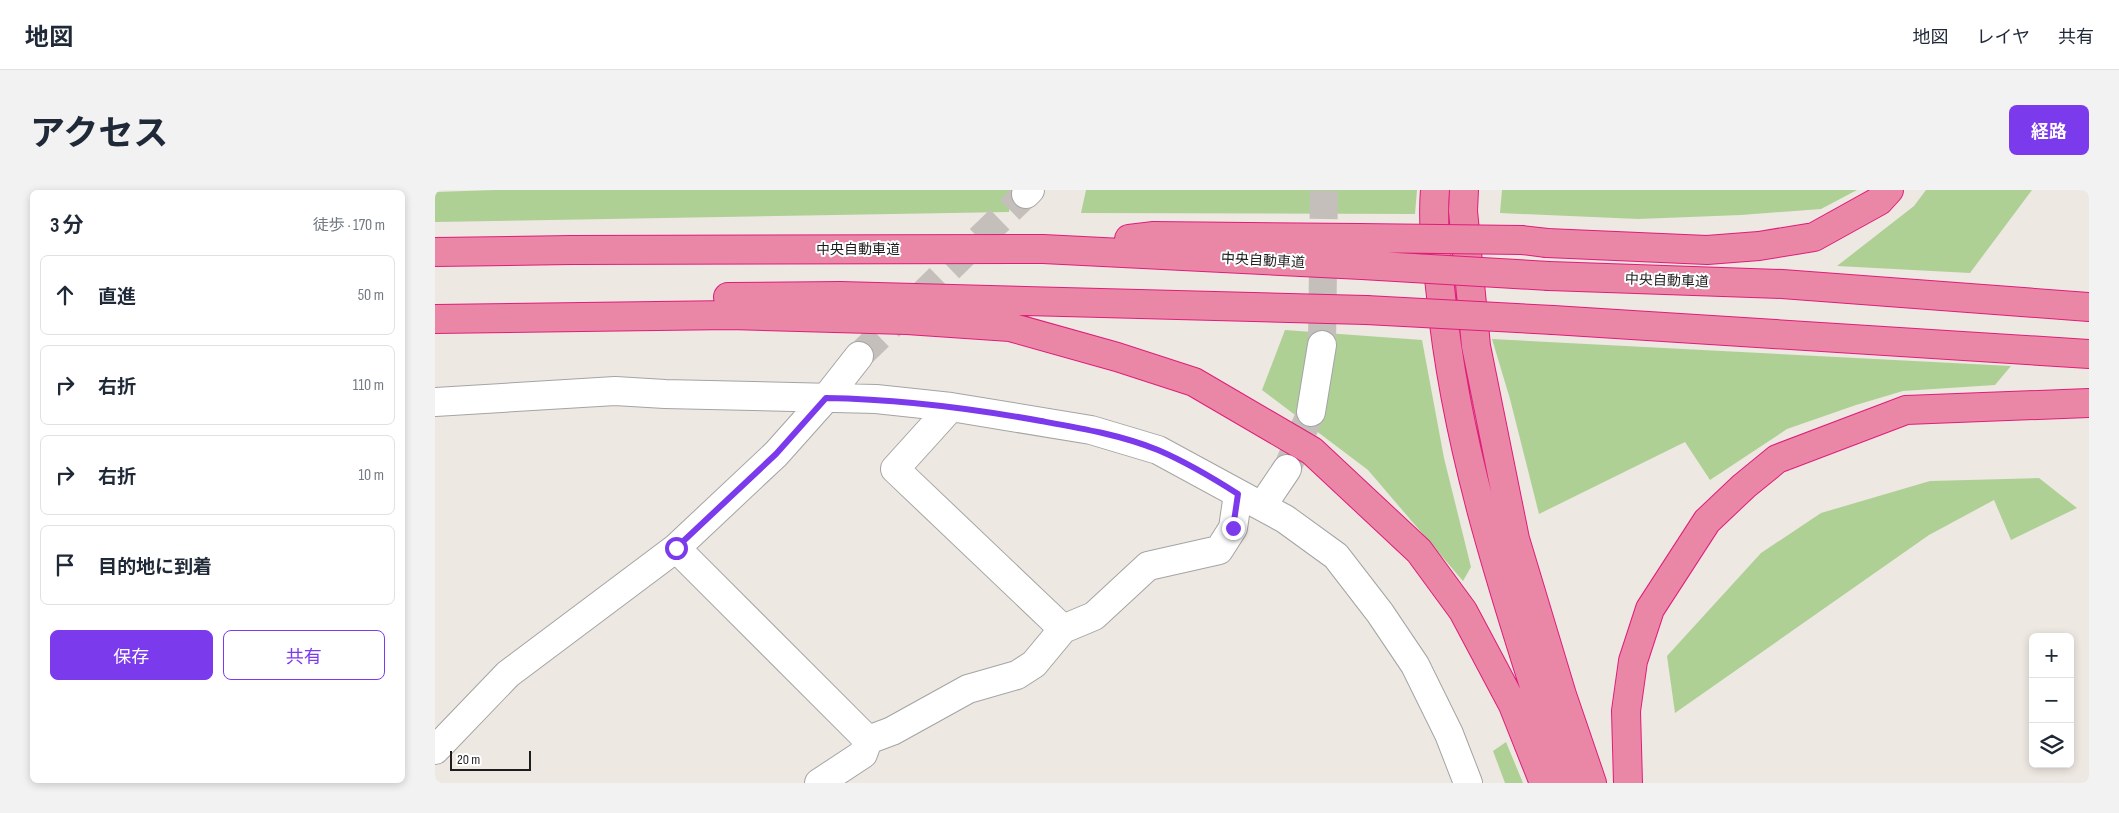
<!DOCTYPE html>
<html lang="ja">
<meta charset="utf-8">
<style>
:root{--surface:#fff;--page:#f2f2f3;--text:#1f2937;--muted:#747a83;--line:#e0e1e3;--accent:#7c3aed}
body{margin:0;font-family:"Sofia Sans Condensed","Noto Sans JP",sans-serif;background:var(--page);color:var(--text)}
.controls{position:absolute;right:15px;bottom:15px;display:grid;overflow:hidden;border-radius:8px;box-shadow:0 2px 8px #0003}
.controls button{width:45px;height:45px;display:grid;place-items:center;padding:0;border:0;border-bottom:1px solid var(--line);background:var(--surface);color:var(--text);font:25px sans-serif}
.scale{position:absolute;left:15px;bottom:12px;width:81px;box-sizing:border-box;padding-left:5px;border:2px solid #1d1d1d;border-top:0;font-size:14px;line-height:18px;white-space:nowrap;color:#1d1d1d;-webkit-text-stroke:4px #fff;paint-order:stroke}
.stop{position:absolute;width:15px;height:15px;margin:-11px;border:4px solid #7c3aed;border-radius:50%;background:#fff}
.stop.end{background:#7c3aed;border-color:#fff;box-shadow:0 1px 5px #0008}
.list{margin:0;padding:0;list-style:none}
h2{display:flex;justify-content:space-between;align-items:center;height:65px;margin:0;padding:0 20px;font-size:21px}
h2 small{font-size:16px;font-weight:400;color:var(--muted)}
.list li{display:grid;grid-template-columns:32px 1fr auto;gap:15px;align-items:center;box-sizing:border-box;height:80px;margin:0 10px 10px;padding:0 10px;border:1px solid var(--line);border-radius:8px}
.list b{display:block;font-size:19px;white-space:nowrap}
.list em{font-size:16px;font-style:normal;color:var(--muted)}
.actions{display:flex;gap:10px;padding:15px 20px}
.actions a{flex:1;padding:11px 0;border:1px solid var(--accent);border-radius:8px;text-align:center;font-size:18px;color:var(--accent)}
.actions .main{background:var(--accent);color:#fff}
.icon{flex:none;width:28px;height:28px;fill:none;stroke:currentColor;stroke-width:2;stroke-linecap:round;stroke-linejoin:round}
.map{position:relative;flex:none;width:1654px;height:593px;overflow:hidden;border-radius:8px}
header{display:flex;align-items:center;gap:30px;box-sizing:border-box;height:70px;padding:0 25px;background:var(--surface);border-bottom:1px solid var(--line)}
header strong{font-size:24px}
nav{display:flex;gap:28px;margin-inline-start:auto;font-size:18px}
.intro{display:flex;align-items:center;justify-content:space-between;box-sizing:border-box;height:120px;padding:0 30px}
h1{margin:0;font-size:35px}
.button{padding:12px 22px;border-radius:8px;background:var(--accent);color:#fff;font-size:18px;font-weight:700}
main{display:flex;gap:30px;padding:0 30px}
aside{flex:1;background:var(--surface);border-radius:8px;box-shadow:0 2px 8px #0003}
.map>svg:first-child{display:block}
</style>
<header>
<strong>地図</strong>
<nav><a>地図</a><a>レイヤ</a><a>共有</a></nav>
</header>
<div class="intro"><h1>アクセス</h1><a class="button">経路</a></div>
<main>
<aside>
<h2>3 分<small>徒歩 · 170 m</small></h2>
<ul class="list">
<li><svg class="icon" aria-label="ahead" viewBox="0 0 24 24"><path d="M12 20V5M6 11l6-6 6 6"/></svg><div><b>直進</b></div><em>50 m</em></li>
<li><svg class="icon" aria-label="right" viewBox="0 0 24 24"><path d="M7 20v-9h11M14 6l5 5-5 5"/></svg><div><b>右折</b></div><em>110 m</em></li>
<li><svg class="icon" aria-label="right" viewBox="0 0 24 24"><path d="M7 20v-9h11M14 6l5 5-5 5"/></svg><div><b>右折</b></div><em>10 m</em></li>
<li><svg class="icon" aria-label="arrive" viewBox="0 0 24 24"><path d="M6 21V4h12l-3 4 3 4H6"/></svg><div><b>目的地に到着</b></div></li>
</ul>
<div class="actions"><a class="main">保存</a><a>共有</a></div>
</aside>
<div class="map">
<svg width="1654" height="593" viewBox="0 0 1654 593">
<rect width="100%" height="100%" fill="#eee8e2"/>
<path fill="#aed095" d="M 60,0 L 576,0 L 574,22 L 0,32 L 0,2 Z
M 651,0 L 982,0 L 980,24 L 646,23 Z
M 1067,0 L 1422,0 L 1386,19 L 1306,25 L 1203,29 L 1065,23 Z
M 1491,0 L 1597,0 L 1535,83 L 1402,76 L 1479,16 Z
M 850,140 L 987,150 L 1009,268 L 1036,377 L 1028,391 L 933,280 L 827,200 Z
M 1057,149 L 1576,176 L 1560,195 L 1468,201 L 1421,215 L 1352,239 L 1275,290 L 1250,252 L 1104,324 L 1075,209 Z
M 1604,288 L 1642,318 L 1576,350 L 1559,310 L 1494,345 L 1240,523 L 1232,466 L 1326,363 L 1386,323 L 1495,291 Z
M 1071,552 L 1088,593 L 1070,593 L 1058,561 Z"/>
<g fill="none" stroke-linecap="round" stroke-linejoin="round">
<path stroke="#c4bfbb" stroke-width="28" stroke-dasharray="28 14" stroke-linecap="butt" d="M 887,155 L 889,0
M 424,166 L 591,4
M 852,279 L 876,222"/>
<g stroke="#a4a4a4" stroke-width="30">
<path id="minor" d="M 591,4 L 595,0
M 0,212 L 180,201 L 230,204 L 441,209 L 516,217 L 656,240 L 723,260 L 850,329 L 901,366 L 945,423 L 980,475 L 1014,544 L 1033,593
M 876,222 L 887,155
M 827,316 L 852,279
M 241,358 L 433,550
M 628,439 L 659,426 L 713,376 L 784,360 L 798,338 L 803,304
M 0,560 L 73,484 L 241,358 L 341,264 L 391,208 L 424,166
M 384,593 L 428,564 L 433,550 L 457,541 L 533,499 L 582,485 L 599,474 L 628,439 L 460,279 L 516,217"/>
</g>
<g stroke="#df1d7a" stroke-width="30">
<path id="highway" d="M 1000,0 C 997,35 1002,70 1006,106 C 1022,273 1080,434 1130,593
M 1029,0 L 1028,21 L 1041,156 L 1080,349 L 1127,505 L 1157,593
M 694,49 L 719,46 L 924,48
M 1112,53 L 1272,60 L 1324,56 L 1379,47 L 1444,11 L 1454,0
M 0,62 L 136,60 L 608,59 L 927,75
M 1114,86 L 1347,94 L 1654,117
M 293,107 L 405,106 L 931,120
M 0,129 L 296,125 L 472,130 L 575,137 L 682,167 L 759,192 L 877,261 L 984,361 L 1028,421 L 1078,515 L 1109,593
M 1118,130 L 1654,164
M 1193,593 L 1191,521 L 1198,471 L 1215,419 L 1272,331 L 1309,296 L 1342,269 L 1471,220 L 1654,213"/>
</g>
<use href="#minor" stroke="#fff" stroke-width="28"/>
<use href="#highway" stroke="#ea86a6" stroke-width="28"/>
<g stroke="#df1d7a" stroke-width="30" stroke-linecap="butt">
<path id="highway-bridge" d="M 924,48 L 1087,50 L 1112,53
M 927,75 L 1114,86
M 931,120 L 1118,130"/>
</g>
<use href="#highway-bridge" stroke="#ea86a6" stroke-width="28"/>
</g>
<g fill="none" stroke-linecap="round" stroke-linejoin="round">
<path stroke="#7c3aed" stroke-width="6" d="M 241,358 L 341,264 L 391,208 C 463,209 534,218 606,231 C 645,238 686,245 723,260 C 751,272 778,288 803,304 L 798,338"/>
</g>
<g text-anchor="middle" stroke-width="4" stroke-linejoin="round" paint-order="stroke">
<g font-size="14" fill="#1d1d1d" stroke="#fff">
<text x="423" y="64">中央自動車道</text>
<text transform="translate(828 70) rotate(3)" y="5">中央自動車道</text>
<text transform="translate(1232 90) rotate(2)" y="5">中央自動車道</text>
</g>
</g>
</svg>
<div class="controls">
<button>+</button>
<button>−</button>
<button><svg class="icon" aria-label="layers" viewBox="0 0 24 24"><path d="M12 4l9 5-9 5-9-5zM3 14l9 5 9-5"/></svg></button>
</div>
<div class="scale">20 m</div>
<div class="stop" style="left:241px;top:358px"></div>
<div class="stop end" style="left:798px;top:338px"></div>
</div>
</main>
